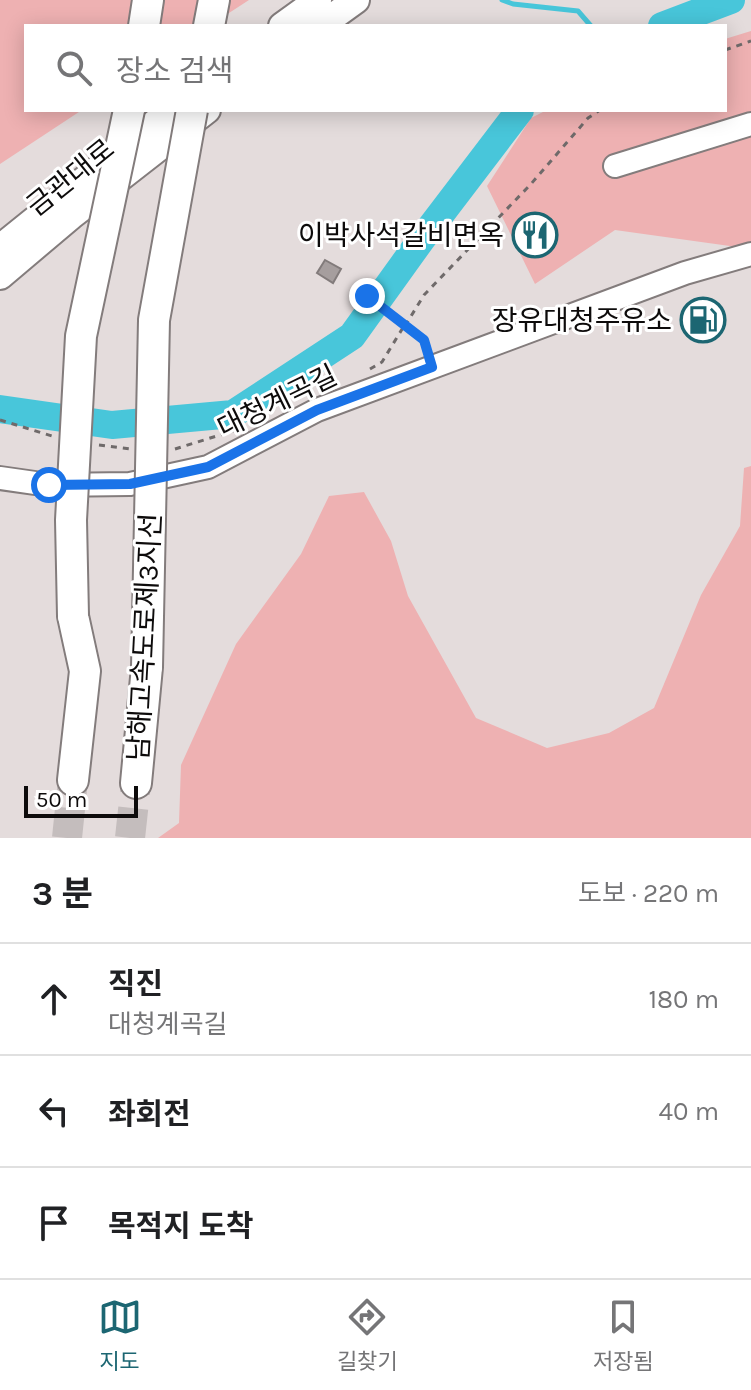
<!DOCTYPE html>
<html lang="ko">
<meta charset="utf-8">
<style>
:root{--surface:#fff;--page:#f6f6f6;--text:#202124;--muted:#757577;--line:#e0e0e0;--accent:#1c6672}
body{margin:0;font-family:Karla,"Noto Sans KR",sans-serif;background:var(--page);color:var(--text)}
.scale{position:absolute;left:24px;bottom:20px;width:114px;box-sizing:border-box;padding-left:8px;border:4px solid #0d0b0b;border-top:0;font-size:22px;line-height:28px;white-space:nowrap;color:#0d0b0b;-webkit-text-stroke:6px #fff;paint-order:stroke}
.stop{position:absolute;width:24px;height:24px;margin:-18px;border:6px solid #1a73e8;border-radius:50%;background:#fff}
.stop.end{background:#1a73e8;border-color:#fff;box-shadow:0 2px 8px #0008}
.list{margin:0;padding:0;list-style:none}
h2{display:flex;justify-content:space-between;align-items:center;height:104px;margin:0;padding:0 32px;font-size:34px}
h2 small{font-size:26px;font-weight:400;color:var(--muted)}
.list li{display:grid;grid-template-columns:52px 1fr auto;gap:24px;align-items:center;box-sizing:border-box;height:112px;padding:0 32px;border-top:2px solid var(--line)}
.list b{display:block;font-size:30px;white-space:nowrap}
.list p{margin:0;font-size:26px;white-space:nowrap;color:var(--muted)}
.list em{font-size:26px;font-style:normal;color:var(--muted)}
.icon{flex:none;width:44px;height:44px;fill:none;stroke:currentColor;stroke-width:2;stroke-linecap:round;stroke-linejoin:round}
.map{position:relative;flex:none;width:751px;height:838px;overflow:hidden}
.search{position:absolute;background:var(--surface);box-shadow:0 4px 20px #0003;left:24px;right:24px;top:24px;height:88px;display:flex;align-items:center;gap:20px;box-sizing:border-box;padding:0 28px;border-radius:0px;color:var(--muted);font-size:30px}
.sheet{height:440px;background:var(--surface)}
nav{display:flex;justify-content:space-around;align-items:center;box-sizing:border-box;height:112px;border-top:2px solid var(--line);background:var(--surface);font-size:22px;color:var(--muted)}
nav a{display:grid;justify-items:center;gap:4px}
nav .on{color:var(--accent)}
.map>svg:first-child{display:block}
</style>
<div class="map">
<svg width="751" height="838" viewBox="0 0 751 838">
<rect width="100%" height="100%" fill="#e4dcdc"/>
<path fill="#eeb1b2" d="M 0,0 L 249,0 L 209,26 L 26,26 L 26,110 L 82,110 L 0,164 Z
M 751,31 L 751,242 L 737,247 L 615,230 L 535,284 L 487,186 L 531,118 L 547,110 L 725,110 L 725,39 Z
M 751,466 L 751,838 L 158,838 L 179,823 L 181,765 L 236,644 L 301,554 L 329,496 L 364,492 L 391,541 L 408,596 L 476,718 L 547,748 L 609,733 L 654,708 L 701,595 L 740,526 L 744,468 Z"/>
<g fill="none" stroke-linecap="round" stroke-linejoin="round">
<path stroke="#48c6da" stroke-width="5" d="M 502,0 L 513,4 L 578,11 L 591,26"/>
<path stroke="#48c6da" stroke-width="28" d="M 662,26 L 731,0
M 0,409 L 112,425 L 233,414 L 352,336 L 421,240 L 520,110"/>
</g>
<path fill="#a69e9e" stroke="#827b7b" stroke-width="2" d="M 325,260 L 341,269 L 333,283 L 317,273 Z"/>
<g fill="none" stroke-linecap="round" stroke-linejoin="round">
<path stroke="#c4bdbd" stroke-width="30" stroke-dasharray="30 15" stroke-linecap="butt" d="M 67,838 L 73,780
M 130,838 L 136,783"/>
<g stroke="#837c7c" stroke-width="26">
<path id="minor" d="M 615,166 L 751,124
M 0,478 L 49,485 L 130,484 L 208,467 L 317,410 L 685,273 L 751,254"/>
</g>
<g stroke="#837c7c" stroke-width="30">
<path id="major" d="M 282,26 L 318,0
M 320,26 L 356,0
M 0,248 L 171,110
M 0,276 L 71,216 L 207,110"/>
</g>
<g stroke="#837c7c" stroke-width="34">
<path id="highway" d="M 144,26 L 148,0
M 209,26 L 214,0
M 73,780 L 85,671 L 73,616
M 136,783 L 147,667"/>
</g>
<path stroke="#6f6a6a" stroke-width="3" stroke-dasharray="6 6" stroke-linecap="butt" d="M 725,50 L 751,41
M 352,288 L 367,296 L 424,340 L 427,350
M 405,326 L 424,295 L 531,184 L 588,118 L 600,110
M 370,369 L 382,362 L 404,326
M 0,420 L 52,436
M 99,445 L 131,449
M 175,449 L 236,430"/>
<use href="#minor" stroke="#fff" stroke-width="22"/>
<use href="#major" stroke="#fff" stroke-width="26"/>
<use href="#highway" stroke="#fff" stroke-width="30"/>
<g stroke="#837c7c" stroke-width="34" stroke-linecap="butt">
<path id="highway-bridge" d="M 73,616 L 71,520 L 81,336 L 129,110
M 147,667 L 154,320 L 192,110"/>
</g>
<use href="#highway-bridge" stroke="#fff" stroke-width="30"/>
</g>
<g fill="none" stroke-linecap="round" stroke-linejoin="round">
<path stroke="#1a73e8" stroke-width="10" d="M 49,485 L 130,484 L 208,467 L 317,410 L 432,367 L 424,340 L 367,296"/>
</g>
<defs>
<g id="restaurant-ring" transform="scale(2.3)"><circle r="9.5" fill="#fff" stroke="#1c6672" stroke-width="1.5"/><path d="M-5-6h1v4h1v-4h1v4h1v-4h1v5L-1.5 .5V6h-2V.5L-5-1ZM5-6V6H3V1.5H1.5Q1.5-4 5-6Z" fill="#1c6672"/></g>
<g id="fuel-ring" transform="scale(2.3)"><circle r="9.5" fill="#fff" stroke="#1c6672" stroke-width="1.5"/><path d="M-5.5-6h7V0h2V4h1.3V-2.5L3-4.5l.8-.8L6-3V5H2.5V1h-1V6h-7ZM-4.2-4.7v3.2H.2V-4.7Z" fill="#1c6672"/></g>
</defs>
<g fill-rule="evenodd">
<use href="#restaurant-ring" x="535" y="235"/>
<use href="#fuel-ring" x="703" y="320"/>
</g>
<g text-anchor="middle" stroke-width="6" stroke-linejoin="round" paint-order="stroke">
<g font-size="28" fill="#0d0b0b" stroke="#fff">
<text transform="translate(70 177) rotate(-39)" y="10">금관대로</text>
<text transform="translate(277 401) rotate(-26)" y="10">대청계곡길</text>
<text transform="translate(144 637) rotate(-87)" y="10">남해고속도로제3지선</text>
</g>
<g font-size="28" fill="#0d0b0b" stroke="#fff" text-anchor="end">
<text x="504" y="245">이박사석갈비면옥</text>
<text x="672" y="330">장유대청주유소</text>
</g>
</g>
</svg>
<div class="scale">50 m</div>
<div class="stop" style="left:49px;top:485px"></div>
<div class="stop end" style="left:367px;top:296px"></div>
<div class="search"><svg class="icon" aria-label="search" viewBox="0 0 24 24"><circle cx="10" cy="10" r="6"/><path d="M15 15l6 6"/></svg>장소 검색</div>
</div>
<section class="sheet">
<h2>3 분<small>도보 · 220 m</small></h2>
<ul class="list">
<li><svg class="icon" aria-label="ahead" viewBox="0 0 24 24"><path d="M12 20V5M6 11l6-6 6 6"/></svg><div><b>직진</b><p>대청계곡길</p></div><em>180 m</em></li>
<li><svg class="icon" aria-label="left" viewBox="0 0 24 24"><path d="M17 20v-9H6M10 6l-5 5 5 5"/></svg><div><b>좌회전</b></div><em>40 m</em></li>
<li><svg class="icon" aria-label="arrive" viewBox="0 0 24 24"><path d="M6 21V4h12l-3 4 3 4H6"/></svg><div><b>목적지 도착</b></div></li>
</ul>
</section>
<nav>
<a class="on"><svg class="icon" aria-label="map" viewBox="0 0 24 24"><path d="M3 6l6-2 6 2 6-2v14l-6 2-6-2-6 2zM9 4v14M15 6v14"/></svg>지도</a>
<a><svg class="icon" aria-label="directions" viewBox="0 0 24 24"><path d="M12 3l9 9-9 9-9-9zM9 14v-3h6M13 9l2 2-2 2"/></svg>길찾기</a>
<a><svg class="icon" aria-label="saved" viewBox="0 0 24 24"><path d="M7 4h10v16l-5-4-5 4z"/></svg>저장됨</a>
</nav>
